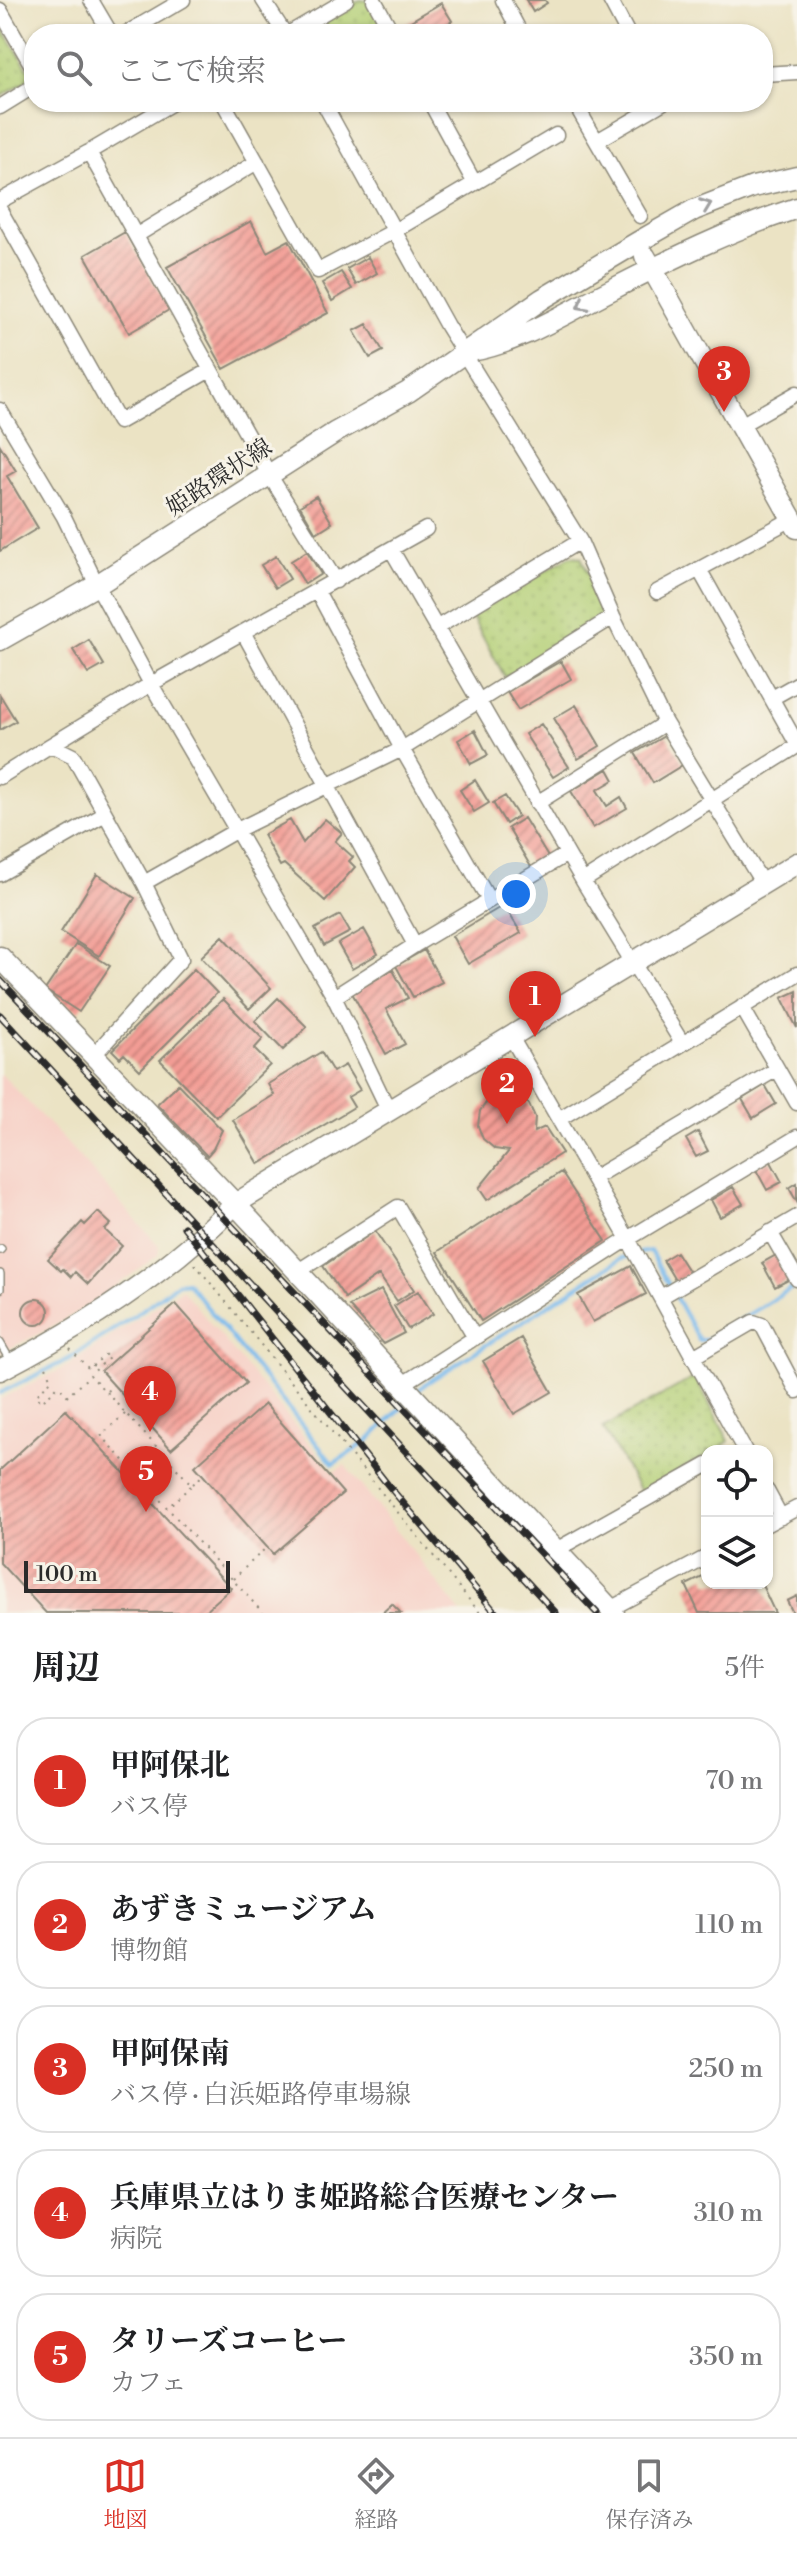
<!DOCTYPE html>
<html lang="ja">
<meta charset="utf-8">
<style>
:root{--surface:#fff;--page:#f6f6f6;--text:#202124;--muted:#757577;--line:#e0e0e0;--accent:#d93025}
body{margin:0;font-family:"Libre Bodoni","Noto Serif JP",serif;background:var(--page);color:var(--text)}
.controls{position:absolute;right:24px;bottom:24px;display:grid;overflow:hidden;border-radius:16px;box-shadow:0 2px 6px #0004}
.controls button{width:72px;height:72px;display:grid;place-items:center;padding:0;border:0;border-bottom:2px solid var(--line);background:var(--surface);color:var(--text);font:40px sans-serif}
.scale{position:absolute;left:24px;bottom:20px;width:206px;box-sizing:border-box;padding-left:8px;border:4px solid #2b2b2b;border-top:0;font-size:22px;line-height:28px;white-space:nowrap;color:#2b2b2b;-webkit-text-stroke:6px #f7f3e8;paint-order:stroke}
.you{position:absolute;left:516px;top:894px;width:28px;height:28px;margin:-20px;border:6px solid #fff;border-radius:50%;background:#1a73e8;box-shadow:0 0 0 12px #1a73e833}
.badge{display:grid;place-items:center;width:52px;height:52px;border-radius:50%;background:var(--accent);color:#fff;font-size:26px;font-weight:700}
.pin{position:absolute;translate:-50% -66px;filter:drop-shadow(0 2px 4px #0008)}
.pin::after{content:'';position:absolute;top:42px;width:28px;height:24px;background:inherit;clip-path:polygon(0 0,100% 0,50% 100%)}
.list{margin:0;padding:0;list-style:none}
h2{display:flex;justify-content:space-between;align-items:center;height:104px;margin:0;padding:0 32px;font-size:34px}
h2 small{font-size:26px;font-weight:400;color:var(--muted)}
.list li{display:grid;grid-template-columns:52px 1fr auto;gap:24px;align-items:center;box-sizing:border-box;height:128px;margin:0 16px 16px;padding:0 16px;border:2px solid var(--line);border-radius:32px}
.list b{display:block;font-size:30px;white-space:nowrap}
.list p{margin:0;font-size:26px;white-space:nowrap;color:var(--muted)}
.list em{font-size:26px;font-style:normal;color:var(--muted)}
.icon{flex:none;width:44px;height:44px;fill:none;stroke:currentColor;stroke-width:2;stroke-linecap:round;stroke-linejoin:round}
.map{position:relative;flex:none;width:797px;height:1613px;overflow:hidden}
.search{position:absolute;background:var(--surface);box-shadow:0 2px 6px #0004;left:24px;right:24px;top:24px;height:88px;display:flex;align-items:center;gap:20px;box-sizing:border-box;padding:0 28px;border-radius:32px;color:var(--muted);font-size:30px}
.sheet{height:824px;background:var(--surface)}
nav{display:flex;justify-content:space-around;align-items:center;box-sizing:border-box;height:112px;border-top:2px solid var(--line);background:var(--surface);font-size:22px;color:var(--muted)}
nav a{display:grid;justify-items:center;gap:4px}
nav .on{color:var(--accent)}
.map>svg:first-child{display:block}
</style>
<div class="map">
<svg width="797" height="1613" viewBox="0 0 797 1613">
<defs>
<pattern id="green-dots" width="8" height="8" patternUnits="userSpaceOnUse" patternTransform="scale(2)"><rect width="8" height="8" fill="#b3cf75"/><path d="M2 2h.1M6 6h.1" fill="none" stroke="#9ab265" stroke-width="1.8" stroke-linecap="round"/></pattern>
<pattern id="building-hatch" width="6" height="6" patternUnits="userSpaceOnUse" patternTransform="scale(2)"><rect width="6" height="6" fill="#f39c94"/><path d="M-1 1l2-2M0 6l6-6M5 7l2-2" fill="none" stroke="#c57f79"/></pattern>
</defs>
<rect width="100%" height="100%" fill="#f7f3e8"/>
<filter id="ink" filterUnits="userSpaceOnUse"><feTurbulence type="fractalNoise" baseFrequency=".0125" numOctaves="2"/><feDisplacementMap in="SourceGraphic" scale="16" xChannelSelector="R" yChannelSelector="G"/><feConvolveMatrix kernelMatrix="1 2 1 2 8 2 1 2 1" color-interpolation-filters="sRGB"/></filter>
<filter id="wash" filterUnits="userSpaceOnUse"><feTurbulence type="fractalNoise" baseFrequency=".006" numOctaves="4" result="noise"/><feDisplacementMap in="SourceGraphic" scale="32" xChannelSelector="R" yChannelSelector="G"/><feGaussianBlur stdDeviation="1.8" result="paint"/><feColorMatrix in="noise" values="0 0 0 0 0 0 0 0 0 0 0 0 0 0 0 0 0 1.4 0 .05"/><feComposite in="paint" operator="in"/></filter>
<g filter="url(#wash)">
<rect width="100%" height="100%" fill="#ebe3c4"/>
<path fill="#f7d1c7" d="M 0,1073 L 65,1141 L 159,1246 L 158,1255 L 94,1302 L 49,1329 L 0,1353 Z
M 182,1289 L 333,1472 L 345,1465 L 461,1613 L 0,1613 L 0,1399 L 66,1367 Z"/>
<path fill="url(#green-dots)" stroke="#6f7d50" stroke-width="2" d="M 360,0 L 369,1 L 387,34 L 301,34 Z
M 0,24 L 30,72 L 26,82 L 0,97 Z
M 571,556 L 581,557 L 605,611 L 603,619 L 505,677 L 470,614 Z
M 695,1377 L 729,1441 L 715,1451 L 707,1451 L 707,1455 L 641,1493 L 603,1428 Z"/>
<g fill="none" stroke-linecap="round" stroke-linejoin="round">
<path stroke="#79baed" stroke-width="4" d="M 640,1253 L 650,1251 L 670,1287
M 674,1294 L 699,1340 L 707,1340 L 797,1285
M 417,1392 L 425,1384 L 622,1258 L 632,1256
M 0,1393 L 69,1359 L 134,1316 L 178,1283 L 187,1282 L 333,1464 L 368,1441 L 408,1401"/>
</g>
<g id="blocks">
<path fill="url(#building-hatch)" d="M 526,0 L 545,0 L 547,3 L 533,12 Z
M 441,3 L 452,21 L 431,34 L 402,34 L 399,28 Z
M 251,221 L 267,252 L 289,240 L 328,313 L 224,369 L 167,267 Z
M 125,232 L 169,310 L 129,333 L 85,255 Z
M 368,257 L 377,273 L 356,285 L 347,269 Z
M 341,272 L 352,289 L 332,301 L 322,283 Z
M 367,324 L 383,351 L 370,358 L 354,331 Z
M 0,445 L 16,471 L 7,476 L 38,528 L 0,551 Z
M 316,496 L 332,523 L 316,533 L 300,506 Z
M 307,551 L 321,574 L 305,584 L 291,561 Z
M 276,556 L 290,579 L 275,588 L 261,565 Z
M 89,640 L 104,665 L 88,674 L 73,650 Z
M 561,661 L 571,679 L 518,710 L 507,692 Z
M 0,695 L 16,721 L 0,730 Z
M 576,705 L 600,746 L 578,759 L 554,718 Z
M 541,724 L 569,767 L 553,777 L 525,734 Z
M 475,730 L 488,755 L 471,764 L 458,740 Z
M 666,735 L 684,764 L 653,783 L 635,753 Z
M 608,769 L 614,780 L 597,790 L 607,806 L 621,797 L 627,808 L 593,828 L 571,791 Z
M 475,780 L 489,803 L 474,812 L 460,790 Z
M 505,796 L 518,816 L 506,824 L 493,803 Z
M 524,818 L 548,857 L 531,867 L 508,828 Z
M 325,819 L 342,833 L 335,841 L 353,857 L 349,861 L 355,867 L 325,901 L 284,864 L 280,866 L 263,835 L 290,820 L 303,843 Z
M 97,874 L 135,898 L 99,956 L 61,932 Z
M 504,905 L 521,933 L 468,964 L 452,936 Z
M 340,915 L 350,932 L 324,946 L 315,929 Z
M 364,929 L 378,954 L 352,969 L 338,944 Z
M 223,936 L 271,988 L 249,1009 L 201,957 Z
M 76,944 L 110,966 L 79,1012 L 45,990 Z
M 424,950 L 442,982 L 413,997 L 396,966 Z
M 194,969 L 217,993 L 140,1070 L 124,1054 L 120,1058 L 112,1050 Z
M 393,970 L 408,998 L 386,1009 L 405,1044 L 386,1054 L 352,993 Z
M 797,991 L 797,1028 L 782,998 Z
M 278,998 L 307,1027 L 283,1050 L 255,1021 Z
M 223,999 L 263,1039 L 254,1049 L 270,1065 L 216,1117 L 160,1060 Z
M 321,1052 L 333,1072 L 345,1065 L 360,1090 L 348,1097 L 354,1107 L 259,1164 L 233,1120 L 274,1095 L 268,1084 Z
M 178,1084 L 222,1130 L 213,1149 L 207,1156 L 157,1104 Z
M 765,1085 L 776,1104 L 753,1118 L 742,1099 Z
M 502,1093 L 517,1095 L 529,1104 L 535,1117 L 534,1132 L 545,1127 L 562,1153 L 487,1200 L 479,1188 L 509,1151 L 495,1149 L 483,1139 L 478,1126 L 480,1111 L 489,1099 Z
M 698,1132 L 708,1151 L 696,1157 L 686,1139 Z
M 770,1160 L 782,1182 L 767,1190 L 755,1168 Z
M 561,1172 L 606,1241 L 481,1321 L 437,1252 Z
M 797,1183 L 797,1202 L 789,1188 Z
M 733,1187 L 743,1204 L 720,1217 L 711,1200 Z
M 98,1212 L 111,1224 L 105,1230 L 122,1246 L 88,1284 L 75,1272 L 71,1277 L 63,1269 L 61,1271 L 48,1259 L 82,1222 L 85,1225 Z
M 375,1231 L 414,1290 L 397,1301 L 379,1275 L 345,1298 L 323,1266 Z
M 676,1252 L 690,1274 L 676,1282 L 663,1260 Z
M 778,1254 L 792,1278 L 775,1287 L 762,1263 Z
M 631,1266 L 646,1294 L 593,1322 L 578,1295 Z
M 381,1290 L 404,1333 L 383,1344 L 349,1306 Z
M 418,1291 L 433,1314 L 408,1329 L 394,1306 Z
M23 1312a13 13 0 1 1 26 0a13 13 0 1 1-26 0Z
M 176,1304 L 246,1383 L 171,1449 L 101,1371 Z
M 521,1338 L 552,1392 L 514,1414 L 483,1361 Z
M 265,1404 L 343,1493 L 273,1554 L 195,1466 Z
M 66,1410 L 231,1588 L 203,1613 L 46,1613 L 0,1563 L 0,1470 Z
M 707,1575 L 707,1583 L 761,1583 L 775,1613 L 699,1613 L 686,1585 Z
M 797,1596 L 797,1613 L 793,1613 L 787,1601 Z
M 392,1604 L 401,1613 L 382,1613 Z"/>
</g>
</g>
<g filter="url(#ink)">
<use href="#blocks" fill-opacity="0" stroke="#8b8778" stroke-width="2"/>
<g fill="none" stroke-linecap="round" stroke-linejoin="round">
<g stroke="#8b8778" stroke-width="10">
<path id="lane" d="M 0,1250 L 1,1249
M 0,1274 L 0,1289
M 0,1343 L 11,1362"/>
</g>
<g stroke="#8b8778" stroke-width="17">
<path id="street" d="M 91,0 L 111,34
M 263,0 L 285,34
M 374,0 L 393,34
M 503,0 L 521,34
M 610,0 L 628,34
M 0,10 L 34,69
M 125,34 L 183,0
M 288,34 L 346,0
M 763,74 L 797,72
M 223,102 L 318,271 L 394,231 L 556,135
M 323,102 L 447,326 L 580,541 L 613,617 L 665,723 L 763,884
M 430,102 L 474,182
M 574,102 L 640,216
M 0,107 L 34,86
M 597,141 L 664,102
M 89,152 L 270,476 L 336,581
M 0,201 L 89,152 L 174,102
M 0,210 L 119,422 L 210,370
M 137,235 L 257,162
M 0,410 L 64,517 L 97,585 L 151,684 L 334,997 L 389,1111
M 739,426 L 797,393
M 391,549 L 583,881 L 682,1043
M 699,569 L 797,744
M 317,591 L 402,749 L 489,900
M 657,592 L 792,519
M 436,628 L 580,541
M 243,632 L 415,945
M 772,698 L 797,684
M 51,745 L 151,684 L 426,529
M 0,777 L 51,745 L 73,756 L 144,883
M 537,803 L 665,723
M 0,874 L 105,814
M 583,881 L 797,746
M 334,997 L 415,945 L 567,854
M 742,1007 L 797,1103
M 511,1037 L 628,1239 L 745,1451
M 93,1056 L 181,959 L 144,883 L 237,830 L 402,749 L 613,617
M 559,1119 L 797,974
M 593,1178 L 777,1069
M 770,1232 L 797,1279
M 297,1272 L 398,1207 L 475,1338
M 661,1297 L 797,1217
M 693,1357 L 753,1322 L 762,1325 L 797,1391
M 403,1384 L 628,1239 L 797,1137
M 767,1491 L 781,1517
M 767,1524 L 797,1508
M 556,1550 L 707,1465
M 610,1609 L 707,1557"/>
</g>
<g stroke="#8b8778" stroke-width="23">
<path id="secondary" d="M 645,256 L 797,528
M 471,351 C 522,342 565,313 611,290 C 673,258 730,230 797,208
M 0,640 L 97,585 L 336,432 L 408,392 L 542,299 L 638,242 L 694,210 L 753,187 L 797,177
M 0,957 L 235,1204 L 614,1613
M 0,1370 C 85,1326 168,1273 235,1204 L 797,863"/>
</g>
<path stroke="#8b8778" stroke-width="2" stroke-dasharray="2 6" stroke-linecap="butt" d="M 195,1264 L 480,1613
M 70,1349 L 89,1369 L 106,1354 L 109,1358 L 90,1375
M 46,1367 L 52,1379 L 36,1396 L 42,1402 L 58,1386 L 68,1396 L 90,1375 L 192,1485 L 167,1508
M 107,1391 L 113,1385
M 125,1414 L 101,1435 L 263,1613
M 95,1441 L 100,1436
M 193,1484 L 203,1475
M 233,1579 L 267,1547"/>
<use href="#lane" stroke="#fff" stroke-width="7"/>
<use href="#street" stroke="#fff" stroke-width="14"/>
<use href="#secondary" stroke="#fff" stroke-width="20"/>
<g stroke="#2b2b2b" stroke-width="7">
<path id="rail" d="M 0,980 L 597,1613
M 0,1015 L 556,1613
M 184,1227 L 388,1485 L 496,1613"/>
</g>
<use href="#rail" stroke="#f7f3e8" stroke-width="4" stroke-dasharray="12" stroke-linecap="butt"/>
</g>
<defs><path id="oneway-chevron" d="M-2-3.5L2.5 0L-2 3.5" fill="none" stroke-width="1.6" stroke-linecap="round" stroke-linejoin="round" transform="scale(2)"/></defs>
<g stroke="#a0a0a0">
<use href="#oneway-chevron" transform="translate(706 205) rotate(-21)"/>
<use href="#oneway-chevron" transform="translate(582 305) rotate(152)"/>
</g>
</g>
<g text-anchor="middle" stroke-width="6" stroke-linejoin="round" paint-order="stroke">
<g font-size="24" fill="#2b2b2b" stroke="#f7f3e8">
<text transform="translate(219 477) rotate(-33)" y="8">姫路環状線</text>
</g>
</g>
</svg>
<div class="controls">
<button><svg class="icon" aria-label="locate" viewBox="0 0 24 24"><circle cx="12" cy="12" r="6"/><path d="M12 2v4M12 18v4M2 12h4M18 12h4"/></svg></button>
<button><svg class="icon" aria-label="layers" viewBox="0 0 24 24"><path d="M12 4l9 5-9 5-9-5zM3 14l9 5 9-5"/></svg></button>
</div>
<div class="scale">100 m</div>
<div class="you"></div>
<div class="pin badge" style="left:535px;top:1037px">1</div>
<div class="pin badge" style="left:507px;top:1124px">2</div>
<div class="pin badge" style="left:724px;top:412px">3</div>
<div class="pin badge" style="left:150px;top:1432px">4</div>
<div class="pin badge" style="left:146px;top:1512px">5</div>
<div class="search"><svg class="icon" aria-label="search" viewBox="0 0 24 24"><circle cx="10" cy="10" r="6"/><path d="M15 15l6 6"/></svg>ここで検索</div>
</div>
<section class="sheet">
<h2>周辺<small>5件</small></h2>
<ul class="list">
<li><span class="badge">1</span><div><b>甲阿保北</b><p>バス停</p></div><em>70 m</em></li>
<li><span class="badge">2</span><div><b>あずきミュージアム</b><p>博物館</p></div><em>110 m</em></li>
<li><span class="badge">3</span><div><b>甲阿保南</b><p>バス停 · 白浜姫路停車場線</p></div><em>250 m</em></li>
<li><span class="badge">4</span><div><b>兵庫県立はりま姫路総合医療センター</b><p>病院</p></div><em>310 m</em></li>
<li><span class="badge">5</span><div><b>タリーズコーヒー</b><p>カフェ</p></div><em>350 m</em></li>
</ul>
</section>
<nav>
<a class="on"><svg class="icon" aria-label="map" viewBox="0 0 24 24"><path d="M3 6l6-2 6 2 6-2v14l-6 2-6-2-6 2zM9 4v14M15 6v14"/></svg>地図</a>
<a><svg class="icon" aria-label="directions" viewBox="0 0 24 24"><path d="M12 3l9 9-9 9-9-9zM9 14v-3h6M13 9l2 2-2 2"/></svg>経路</a>
<a><svg class="icon" aria-label="saved" viewBox="0 0 24 24"><path d="M7 4h10v16l-5-4-5 4z"/></svg>保存済み</a>
</nav>
